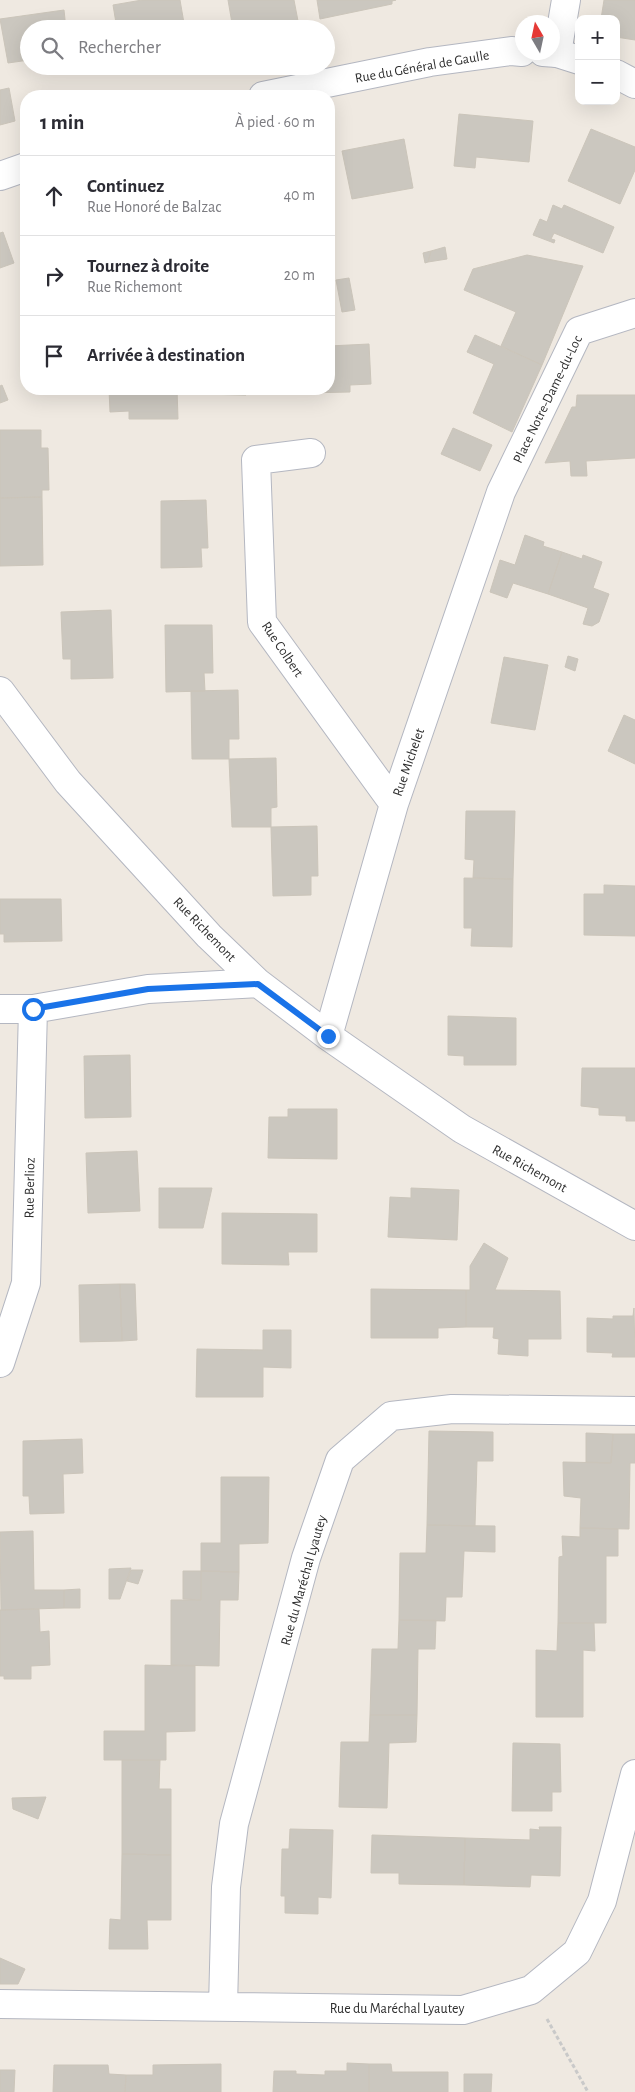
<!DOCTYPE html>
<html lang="fr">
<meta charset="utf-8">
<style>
:root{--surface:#fff;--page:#f2f2f3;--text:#2b2b33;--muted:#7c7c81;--line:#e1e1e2}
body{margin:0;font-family:"Alegreya Sans",sans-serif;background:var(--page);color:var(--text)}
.controls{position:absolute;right:15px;top:15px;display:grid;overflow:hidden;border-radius:10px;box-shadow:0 5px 20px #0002}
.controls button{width:45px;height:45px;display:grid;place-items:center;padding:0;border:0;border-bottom:1px solid var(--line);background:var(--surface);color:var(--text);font:25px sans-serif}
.compass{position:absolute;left:515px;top:15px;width:45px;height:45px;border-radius:50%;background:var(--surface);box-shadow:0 5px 20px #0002;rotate:351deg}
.stop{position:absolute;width:15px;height:15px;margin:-11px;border:4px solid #1a73e8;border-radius:50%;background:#fff}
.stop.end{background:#1a73e8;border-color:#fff;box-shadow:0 1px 5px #0008}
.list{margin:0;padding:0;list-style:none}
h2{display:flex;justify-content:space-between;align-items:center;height:65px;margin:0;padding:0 20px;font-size:21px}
h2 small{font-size:16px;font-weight:400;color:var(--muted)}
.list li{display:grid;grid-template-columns:32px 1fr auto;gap:15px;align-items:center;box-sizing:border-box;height:80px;padding:0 20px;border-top:1px solid var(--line)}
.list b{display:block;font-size:19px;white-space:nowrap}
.list p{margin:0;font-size:16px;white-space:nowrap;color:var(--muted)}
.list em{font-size:16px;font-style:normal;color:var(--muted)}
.icon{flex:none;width:28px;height:28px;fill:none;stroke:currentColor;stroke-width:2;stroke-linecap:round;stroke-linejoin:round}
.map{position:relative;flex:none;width:635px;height:2092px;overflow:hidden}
.search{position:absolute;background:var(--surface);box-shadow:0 5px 20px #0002;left:20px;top:20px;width:315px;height:55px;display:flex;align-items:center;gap:12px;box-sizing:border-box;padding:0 18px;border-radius:28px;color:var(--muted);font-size:19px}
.panel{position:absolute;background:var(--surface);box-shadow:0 5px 20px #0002;left:20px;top:90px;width:315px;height:305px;border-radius:20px}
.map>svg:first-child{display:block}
</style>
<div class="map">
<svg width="635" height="2092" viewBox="0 0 635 2092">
<rect width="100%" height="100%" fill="#efe9e1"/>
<path fill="#cbc7bf" stroke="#cbc5ba" d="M 142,0 L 180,0 L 185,29 L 117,29 L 113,5 Z
M 228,0 L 294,0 L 298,21 L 257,29 L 233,29 Z
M 317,0 L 396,0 L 392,1 L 392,4 L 320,19 Z
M 604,0 L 635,0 L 635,40 L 616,37 L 616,19 L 601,19 Z
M 64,10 L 66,29 L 29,29 L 29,60 L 8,63 L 0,19 Z
M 9,88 L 15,121 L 0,125 L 0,90 Z
M 459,114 L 533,121 L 529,162 L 476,157 L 475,168 L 454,166 Z
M 591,129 L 635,147 L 635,170 L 620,204 L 568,181 Z
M 404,139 L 413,188 L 352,199 L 342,151 Z
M 553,205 L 562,209 L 564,205 L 614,227 L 603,253 L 554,233 L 551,239 L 555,240 L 554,243 L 533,235 L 540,219 L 547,222 Z
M 3,232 L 14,263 L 0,268 L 0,233 Z
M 445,247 L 447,259 L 428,262 L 431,251 Z
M 431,251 L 428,262 L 425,263 L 423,253 Z
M 527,255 L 583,266 L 542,365 L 501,346 L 516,312 L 464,290 L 473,269 Z
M 349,278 L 355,310 L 342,312 L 336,280 Z
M 475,335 L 542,365 L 512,432 L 473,413 L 494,364 L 467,352 Z
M 369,344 L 371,384 L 350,385 L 350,392 L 303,393 L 303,389 L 329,389 L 329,346 Z
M 2,385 L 8,400 L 0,403 L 0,386 Z
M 109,389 L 177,389 L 178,419 L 129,419 L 129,411 L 110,412 Z
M 198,389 L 246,389 L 246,395 L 198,394 Z
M 577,395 L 635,395 L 635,458 L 586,461 L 587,476 L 571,476 L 570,461 L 545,463 L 572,407 L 576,407 Z
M 453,428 L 492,445 L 480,471 L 441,454 Z
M 0,430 L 41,430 L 41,448 L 48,448 L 49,490 L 42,490 L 42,497 L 0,498 Z
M 42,497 L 43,565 L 0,566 L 0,498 Z
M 206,500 L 208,548 L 201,548 L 202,567 L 161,568 L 161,501 Z
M 525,535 L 544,542 L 543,546 L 562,552 L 548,594 L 513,583 L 507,598 L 490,592 L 500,560 L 515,565 Z
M 562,552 L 582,559 L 583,555 L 602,562 L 593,588 L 609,594 L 599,622 L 592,626 L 583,624 L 588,608 L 548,594 Z
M 111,610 L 113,678 L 71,679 L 71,659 L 63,659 L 61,612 Z
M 165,625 L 212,625 L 213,673 L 204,673 L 205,691 L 166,692 Z
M 568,656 L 578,659 L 575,671 L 565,667 Z
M 504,657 L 548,665 L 535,730 L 491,723 Z
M 238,690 L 239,739 L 229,739 L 229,759 L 192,759 L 191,691 Z
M 624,715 L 635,720 L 635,764 L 608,751 Z
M 276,758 L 277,807 L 271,808 L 271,827 L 232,827 L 229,759 Z
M 466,811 L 515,811 L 513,879 L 473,878 L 474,860 L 465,859 Z
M 317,826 L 318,876 L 311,876 L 311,895 L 273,896 L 271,827 Z
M 464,878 L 513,879 L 512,947 L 471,946 L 472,928 L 464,928 Z
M 604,885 L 635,886 L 635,936 L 584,935 L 584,894 L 604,894 Z
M 0,899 L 61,899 L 62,941 L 4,942 L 4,934 L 0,934 Z
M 448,1016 L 516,1018 L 516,1065 L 464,1065 L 464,1056 L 448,1055 Z
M 130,1055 L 131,1117 L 85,1118 L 84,1056 Z
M 582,1068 L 635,1068 L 635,1121 L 626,1121 L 626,1116 L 599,1115 L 599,1108 L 581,1106 Z
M 288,1109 L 337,1109 L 337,1159 L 268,1158 L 269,1117 L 288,1117 Z
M 137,1151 L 140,1211 L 88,1213 L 86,1153 Z
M 159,1188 L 212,1188 L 203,1228 L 159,1228 Z
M 411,1188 L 459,1190 L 457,1240 L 388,1237 L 390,1197 L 411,1198 Z
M 222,1213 L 317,1214 L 317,1252 L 288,1252 L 289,1265 L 222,1264 Z
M 484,1243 L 508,1258 L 495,1290 L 560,1291 L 561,1339 L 528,1339 L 528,1356 L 498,1354 L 499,1339 L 493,1338 L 494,1327 L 466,1327 L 466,1290 L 470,1290 L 470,1266 Z
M 120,1284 L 122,1341 L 80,1342 L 79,1285 Z
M 120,1284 L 135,1284 L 137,1340 L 122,1341 Z
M 371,1289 L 466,1290 L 466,1327 L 438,1328 L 438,1338 L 371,1338 Z
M 634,1308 L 635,1357 L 612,1357 L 613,1353 L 587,1352 L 587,1318 L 613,1319 L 613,1316 L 633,1316 Z
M 263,1330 L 291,1330 L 291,1368 L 263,1367 L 263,1397 L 196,1397 L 197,1349 L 263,1350 Z
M 429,1431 L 493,1432 L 493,1461 L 477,1461 L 475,1526 L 427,1525 Z
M 586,1433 L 613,1434 L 611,1463 L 586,1462 Z
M 613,1434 L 635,1434 L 635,1463 L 630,1463 L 629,1529 L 580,1528 L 581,1498 L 564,1496 L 563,1462 L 611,1463 Z
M 82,1439 L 83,1473 L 63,1474 L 64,1513 L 30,1514 L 29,1496 L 23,1496 L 23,1441 Z
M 221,1477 L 269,1477 L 268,1543 L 239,1544 L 239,1572 L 201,1571 L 201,1543 L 221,1543 Z
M 427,1525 L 495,1526 L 495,1552 L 464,1551 L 462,1597 L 446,1597 L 445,1621 L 399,1620 L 400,1553 L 426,1553 Z
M 580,1528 L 618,1529 L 618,1556 L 606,1556 L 606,1623 L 558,1623 L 559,1557 L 563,1556 L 562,1536 L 580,1537 Z
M 33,1531 L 34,1590 L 64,1590 L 64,1608 L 1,1610 L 0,1532 Z
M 131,1568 L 120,1599 L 109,1599 L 109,1569 Z
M 131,1570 L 143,1570 L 138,1584 L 127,1581 Z
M 183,1571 L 201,1571 L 201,1600 L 183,1599 Z
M 201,1571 L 239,1572 L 238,1600 L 220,1600 L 219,1666 L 171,1665 L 171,1600 L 201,1600 Z
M 80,1589 L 80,1608 L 64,1608 L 64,1590 Z
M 39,1609 L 40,1632 L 49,1631 L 50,1665 L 31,1666 L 31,1679 L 4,1679 L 4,1676 L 0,1676 L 0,1610 Z
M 399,1620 L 436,1620 L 435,1649 L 418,1649 L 417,1715 L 370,1715 L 372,1649 L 398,1649 Z
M 558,1623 L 594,1623 L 595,1651 L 583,1650 L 583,1717 L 536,1717 L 536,1650 L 557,1651 Z
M 145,1665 L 195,1666 L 195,1731 L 166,1732 L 166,1760 L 104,1760 L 104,1731 L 145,1731 Z
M 370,1715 L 417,1715 L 416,1742 L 389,1743 L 387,1808 L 339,1807 L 341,1742 L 369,1742 Z
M 513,1743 L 560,1744 L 561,1792 L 552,1792 L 552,1811 L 512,1811 Z
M 122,1760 L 160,1760 L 159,1789 L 171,1789 L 171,1855 L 122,1854 Z
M 46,1797 L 38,1819 L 13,1809 L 12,1798 Z
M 539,1827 L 561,1827 L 560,1876 L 531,1875 L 530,1887 L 464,1885 L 465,1838 L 530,1840 L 530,1829 L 540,1830 Z
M 290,1829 L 333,1830 L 331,1898 L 318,1897 L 318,1914 L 285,1913 L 285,1896 L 281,1896 L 282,1849 L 289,1849 Z
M 372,1835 L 465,1838 L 464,1885 L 399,1884 L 399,1873 L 371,1873 Z
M 122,1854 L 171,1855 L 171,1920 L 147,1920 L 148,1949 L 109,1949 L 110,1919 L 121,1920 Z
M 0,1958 L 25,1969 L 18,1984 L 0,1984 Z
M 347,2063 L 369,2064 L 369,2092 L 273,2092 L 274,2071 L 296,2071 L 296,2074 L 325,2075 L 325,2071 L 347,2071 Z
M 221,2064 L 221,2092 L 125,2092 L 126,2075 L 153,2075 L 153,2065 Z
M 369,2064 L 391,2064 L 392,2072 L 448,2072 L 448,2092 L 369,2092 Z
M 54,2065 L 108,2065 L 109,2074 L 126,2075 L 125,2092 L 53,2092 Z
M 0,2070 L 15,2070 L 14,2092 L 0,2092 Z
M 464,2074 L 492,2074 L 491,2092 L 464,2092 Z"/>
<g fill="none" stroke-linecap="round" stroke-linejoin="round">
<g stroke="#b4b7c1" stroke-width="30">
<path id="minor" d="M 311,453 L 256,460 L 262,622 L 394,804
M 0,691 L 68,782 L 209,936 L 258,983 L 328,1036 L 462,1129 L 635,1226
M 0,1009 L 33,1009 L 148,989 L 258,983
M 328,1036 L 394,804 L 501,492 L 579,331 L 635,313
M 0,1363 L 26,1283 L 33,1009
M 0,2004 L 463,2010 L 531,1990 L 577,1952 L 602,1901 L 635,1774
M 223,2007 L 226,1887 L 234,1824 L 306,1558 L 340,1460 L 391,1416 L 452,1409 L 635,1411"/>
</g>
<g stroke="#b4b7c1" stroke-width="30">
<path id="tertiary" d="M 557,53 L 566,0"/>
</g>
<g stroke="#b4b7c1" stroke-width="30">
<path id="secondary" d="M 543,52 L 557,53 L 579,60
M 616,74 L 635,84
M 263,96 L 430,62 L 511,51 L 522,52
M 0,176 L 26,167"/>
</g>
<path stroke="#c9c9c9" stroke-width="3" stroke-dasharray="4 2.5" stroke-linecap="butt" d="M 547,2019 L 588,2092"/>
<use href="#minor" stroke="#fff" stroke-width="28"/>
<use href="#tertiary" stroke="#fff" stroke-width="28"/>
<use href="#secondary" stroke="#fff" stroke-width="28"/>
</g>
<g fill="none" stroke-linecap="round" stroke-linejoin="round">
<path stroke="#1a73e8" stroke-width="6" d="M 33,1009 L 148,989 L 258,984 L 328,1036"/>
</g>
<g text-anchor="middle" stroke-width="4" stroke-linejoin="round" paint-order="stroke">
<g font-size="14" fill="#2e2e2e" stroke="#fff">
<text transform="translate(422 66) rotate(-10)" y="5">Rue du Général de Gaulle</text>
<text transform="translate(547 399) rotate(-64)" y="5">Place Notre-Dame-du-Loc</text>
<text transform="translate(283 649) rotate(56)" y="5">Rue Colbert</text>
<text transform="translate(408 762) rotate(-71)" y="5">Rue Michelet</text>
<text transform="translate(205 929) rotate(46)" y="5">Rue Richemont</text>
<text transform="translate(530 1168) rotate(29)" y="5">Rue Richemont</text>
<text transform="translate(29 1188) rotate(-89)" y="5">Rue Berlioz</text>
<text transform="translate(303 1580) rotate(-74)" y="5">Rue du Maréchal Lyautey</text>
<text x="397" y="2013">Rue du Maréchal Lyautey</text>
</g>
</g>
</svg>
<div class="controls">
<button>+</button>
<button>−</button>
</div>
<svg class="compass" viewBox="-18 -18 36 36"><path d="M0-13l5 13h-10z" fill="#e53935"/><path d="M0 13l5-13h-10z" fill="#7c7c81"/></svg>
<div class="stop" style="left:33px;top:1009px"></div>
<div class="stop end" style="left:328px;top:1036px"></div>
<div class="search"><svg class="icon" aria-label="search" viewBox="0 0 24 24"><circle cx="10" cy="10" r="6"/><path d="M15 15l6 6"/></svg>Rechercher</div>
<section class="panel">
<h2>1 min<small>À pied · 60 m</small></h2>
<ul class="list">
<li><svg class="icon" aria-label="ahead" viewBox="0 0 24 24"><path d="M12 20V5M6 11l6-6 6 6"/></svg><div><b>Continuez</b><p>Rue Honoré de Balzac</p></div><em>40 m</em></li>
<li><svg class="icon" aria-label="right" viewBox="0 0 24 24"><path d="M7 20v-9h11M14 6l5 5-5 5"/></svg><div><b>Tournez à droite</b><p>Rue Richemont</p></div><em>20 m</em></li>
<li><svg class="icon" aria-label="arrive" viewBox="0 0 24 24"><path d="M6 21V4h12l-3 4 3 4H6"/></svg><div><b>Arrivée à destination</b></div></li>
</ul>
</section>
</div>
